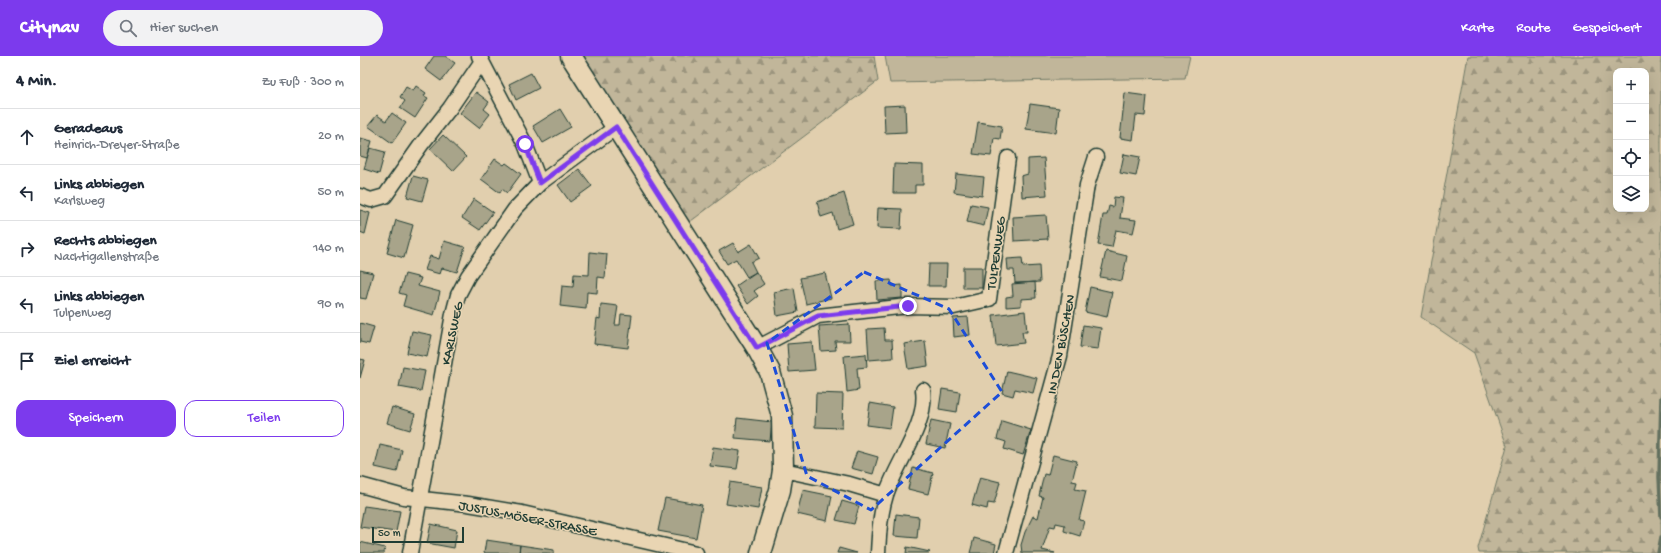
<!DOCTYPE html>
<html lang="de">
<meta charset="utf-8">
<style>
:root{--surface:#fff;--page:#f2f2f3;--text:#1f2937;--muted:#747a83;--line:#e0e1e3;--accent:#7c3aed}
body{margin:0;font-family:"Gochi Hand",sans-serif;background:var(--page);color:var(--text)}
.controls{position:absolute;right:12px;top:12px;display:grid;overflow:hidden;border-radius:8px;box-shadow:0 4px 16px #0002}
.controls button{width:36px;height:36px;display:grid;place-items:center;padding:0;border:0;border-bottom:1px solid var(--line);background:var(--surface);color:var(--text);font:20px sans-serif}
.scale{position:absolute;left:12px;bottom:10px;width:92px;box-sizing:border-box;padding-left:4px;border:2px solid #1f3d34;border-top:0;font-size:11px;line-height:14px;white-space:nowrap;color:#1f3d34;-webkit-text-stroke:3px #e9d5b3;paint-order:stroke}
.stop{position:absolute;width:12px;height:12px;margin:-9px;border:3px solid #7c3aed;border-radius:50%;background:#fff}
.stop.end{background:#7c3aed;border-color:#fff;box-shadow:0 1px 4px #0008}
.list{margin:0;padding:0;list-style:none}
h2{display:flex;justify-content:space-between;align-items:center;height:52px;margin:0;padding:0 16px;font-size:17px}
h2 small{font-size:13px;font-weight:400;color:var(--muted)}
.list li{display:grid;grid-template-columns:26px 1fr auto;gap:12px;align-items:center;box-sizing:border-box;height:56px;padding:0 16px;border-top:1px solid var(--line)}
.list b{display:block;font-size:15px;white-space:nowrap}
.list p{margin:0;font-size:13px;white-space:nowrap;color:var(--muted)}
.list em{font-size:13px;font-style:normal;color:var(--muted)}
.actions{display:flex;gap:8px;padding:12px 16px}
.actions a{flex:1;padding:9px 0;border:1px solid var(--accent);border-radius:12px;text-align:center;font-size:14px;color:var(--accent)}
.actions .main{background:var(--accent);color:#fff}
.icon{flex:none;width:22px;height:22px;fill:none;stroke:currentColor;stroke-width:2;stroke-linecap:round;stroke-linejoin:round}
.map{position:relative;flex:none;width:1301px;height:497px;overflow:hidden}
header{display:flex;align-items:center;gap:24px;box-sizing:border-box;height:56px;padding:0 20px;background:var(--accent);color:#fff}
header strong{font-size:19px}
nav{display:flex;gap:22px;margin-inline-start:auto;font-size:14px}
.search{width:280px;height:36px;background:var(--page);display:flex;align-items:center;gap:10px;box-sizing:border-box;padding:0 14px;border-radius:22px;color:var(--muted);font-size:15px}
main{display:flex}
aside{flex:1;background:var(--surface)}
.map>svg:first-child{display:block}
</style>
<header>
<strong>Citynav</strong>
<div class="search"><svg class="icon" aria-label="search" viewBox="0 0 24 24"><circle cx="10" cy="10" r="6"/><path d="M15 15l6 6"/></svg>Hier suchen</div>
<nav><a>Karte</a><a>Route</a><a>Gespeichert</a></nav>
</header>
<main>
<aside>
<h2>4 Min.<small>Zu Fuß · 300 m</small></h2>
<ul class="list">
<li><svg class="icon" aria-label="ahead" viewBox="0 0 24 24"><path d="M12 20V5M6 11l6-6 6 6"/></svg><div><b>Geradeaus</b><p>Heinrich-Dreyer-Straße</p></div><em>20 m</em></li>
<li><svg class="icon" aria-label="left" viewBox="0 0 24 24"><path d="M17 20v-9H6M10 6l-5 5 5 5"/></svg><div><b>Links abbiegen</b><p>Karlsweg</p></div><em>50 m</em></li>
<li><svg class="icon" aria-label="right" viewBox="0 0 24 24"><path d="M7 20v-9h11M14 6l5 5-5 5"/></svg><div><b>Rechts abbiegen</b><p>Nachtigallenstraße</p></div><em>140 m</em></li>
<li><svg class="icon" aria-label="left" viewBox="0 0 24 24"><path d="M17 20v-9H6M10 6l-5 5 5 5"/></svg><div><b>Links abbiegen</b><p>Tulpenweg</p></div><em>90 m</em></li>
<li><svg class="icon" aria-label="arrive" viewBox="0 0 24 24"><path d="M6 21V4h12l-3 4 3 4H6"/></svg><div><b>Ziel erreicht</b></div></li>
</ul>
<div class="actions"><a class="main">Speichern</a><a>Teilen</a></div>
</aside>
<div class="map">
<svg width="1301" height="497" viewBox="0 0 1301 497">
<defs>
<pattern id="forest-firs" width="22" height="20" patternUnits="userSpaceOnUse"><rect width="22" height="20" fill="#c1b69a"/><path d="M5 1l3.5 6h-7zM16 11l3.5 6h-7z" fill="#9c957e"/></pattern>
</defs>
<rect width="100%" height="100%" fill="#e1cfae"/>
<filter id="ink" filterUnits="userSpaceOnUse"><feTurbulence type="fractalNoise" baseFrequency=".025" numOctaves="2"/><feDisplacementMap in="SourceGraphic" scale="8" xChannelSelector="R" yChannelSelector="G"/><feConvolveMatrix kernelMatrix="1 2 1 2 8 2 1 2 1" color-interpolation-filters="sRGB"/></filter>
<g filter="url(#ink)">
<path fill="#c1b69a" stroke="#707a67" d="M 525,0 L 830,0 L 825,22 L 530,27 Z"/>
<path fill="url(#forest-firs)" stroke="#707a67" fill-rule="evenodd" d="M 220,0 L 514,0 L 518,25 L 323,171 Z
M 1108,0 L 1301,0 L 1301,497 L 1119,497 L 1118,492 L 1147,390 L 1114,297 L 1061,261 ZM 1256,15 L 1286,15 L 1286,153 L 1256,153 Z"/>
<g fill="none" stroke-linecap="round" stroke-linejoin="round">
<path stroke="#63705f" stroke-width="3.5" d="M 1301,341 L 1299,421 L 1301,461
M 1298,497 L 1301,481"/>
</g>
<path fill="#a8a48a" stroke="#1f3d34" d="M 74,0 L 85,0 L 95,7 L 81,25 L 65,13 Z
M 171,17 L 179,32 L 156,44 L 149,28 Z
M 56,30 L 66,37 L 64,40 L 68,42 L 55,62 L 40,52 L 45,45 L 40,41 L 46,31 L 53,35 Z
M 116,36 L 129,46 L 124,53 L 130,58 L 119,72 L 100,57 Z
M 765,37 L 787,40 L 785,60 L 776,59 L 773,84 L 760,82 Z
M 670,48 L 699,52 L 696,77 L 666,73 Z
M 545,49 L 546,76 L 525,77 L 524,50 Z
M 200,53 L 211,71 L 183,87 L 173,70 Z
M 32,57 L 46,67 L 32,87 L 8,70 L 17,59 L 26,65 Z
M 618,66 L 642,70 L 640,83 L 634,82 L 631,100 L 613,98 Z
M 83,79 L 106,101 L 93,115 L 70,93 Z
M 0,82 L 12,85 L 7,102 L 0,100 Z
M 10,92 L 25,96 L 19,118 L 4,113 Z
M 764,98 L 780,101 L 776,120 L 760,117 Z
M 684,102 L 687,139 L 662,141 L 661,120 L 668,118 L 668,103 Z
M 135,103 L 144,109 L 146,107 L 161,118 L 147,137 L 142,133 L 140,137 L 121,123 Z
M 534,108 L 563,109 L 563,129 L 555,129 L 555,137 L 533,137 Z
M 219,113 L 232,130 L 210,146 L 198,129 Z
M 596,118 L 624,121 L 622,140 L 594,136 Z
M 53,120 L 68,124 L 62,145 L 47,141 Z
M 484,137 L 493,168 L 477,173 L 473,157 L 461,161 L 457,146 Z
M 754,141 L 763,142 L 760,162 L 776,164 L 773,177 L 756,174 L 752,191 L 738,189 L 743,159 L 747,159 L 749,150 L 753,151 Z
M 114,143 L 133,156 L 120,174 L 102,162 Z
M 611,148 L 628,151 L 624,170 L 607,166 Z
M 518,152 L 542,153 L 541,173 L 517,172 Z
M 0,154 L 10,157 L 5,178 L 0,176 Z
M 686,159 L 688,183 L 654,185 L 653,161 Z
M 36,164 L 53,169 L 44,202 L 27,197 Z
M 84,185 L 105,191 L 97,216 L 82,212 L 80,218 L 65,214 L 70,200 L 79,203 Z
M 373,187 L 378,196 L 391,188 L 399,202 L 391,206 L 396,216 L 387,221 L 376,203 L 367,208 L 359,195 Z
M 746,195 L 767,200 L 762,225 L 740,221 Z
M 230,196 L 247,198 L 245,222 L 238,221 L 237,237 L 227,236 L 226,253 L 200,250 L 202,230 L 213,231 L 214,218 L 229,219 Z
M 662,202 L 663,211 L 679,210 L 680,226 L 655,227 L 654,214 L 648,214 L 647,203 Z
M 569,208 L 587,208 L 586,230 L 568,230 Z
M 603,211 L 622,211 L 622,232 L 603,232 Z
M 0,214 L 13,217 L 6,243 L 0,242 Z
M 396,216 L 404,228 L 394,235 L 398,240 L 388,248 L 376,230 Z
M 465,217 L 471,242 L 446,248 L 440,222 Z
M 45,218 L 61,222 L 58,230 L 80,236 L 74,259 L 43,250 L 46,239 L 39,237 Z
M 531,224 L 532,230 L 542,229 L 542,242 L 517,244 L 516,225 Z
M 675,226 L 676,242 L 661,243 L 661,250 L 646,251 L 646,241 L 653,240 L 652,228 Z
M 730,231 L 752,236 L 747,261 L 725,256 Z
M 434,232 L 438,256 L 417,260 L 414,236 Z
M 241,248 L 258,250 L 255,269 L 260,269 L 261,258 L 272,259 L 268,292 L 234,288 L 237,262 L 240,263 Z
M 665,255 L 667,276 L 662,276 L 664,287 L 636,290 L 633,259 Z
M 608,261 L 610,279 L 594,281 L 593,262 Z
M 0,267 L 14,271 L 9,288 L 0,286 Z
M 489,268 L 490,285 L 475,285 L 476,294 L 461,295 L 459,270 Z
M 723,269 L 741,272 L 738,293 L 720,291 Z
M 524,272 L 525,284 L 532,284 L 533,302 L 509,304 L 507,273 Z
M 52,275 L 72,279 L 67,301 L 47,297 Z
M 565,285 L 568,310 L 548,313 L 544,288 Z
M 452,286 L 455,314 L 429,316 L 427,288 Z
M 506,298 L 507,311 L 497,312 L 499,334 L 487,336 L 484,300 Z
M 0,303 L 5,304 L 0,322 Z
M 43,311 L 65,315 L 61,335 L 39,331 Z
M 647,315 L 677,322 L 673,337 L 655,333 L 653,340 L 642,337 Z
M 582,333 L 600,336 L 597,356 L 579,353 Z
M 456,337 L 483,338 L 482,372 L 455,371 Z
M 510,347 L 533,351 L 530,372 L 507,369 Z
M 32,351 L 55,358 L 50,374 L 27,367 Z
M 377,362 L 412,366 L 410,385 L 375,382 Z
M 571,364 L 590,368 L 585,392 L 566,388 Z
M 642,365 L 671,374 L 663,399 L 644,393 L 646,386 L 637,383 Z
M 20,389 L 42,394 L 37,416 L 15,411 Z
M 353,391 L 380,395 L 377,413 L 350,410 Z
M 497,395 L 518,401 L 513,418 L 491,412 Z
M 693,399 L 717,405 L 712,425 L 717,426 L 715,433 L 726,435 L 719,464 L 724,465 L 720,480 L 704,475 L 705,469 L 696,467 L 695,471 L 690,470 L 682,494 L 695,497 L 662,497 L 661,489 L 665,476 L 673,460 L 678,462 L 683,441 L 679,440 L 684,418 L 688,419 Z
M 553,412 L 573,417 L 568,438 L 548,433 Z
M 620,421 L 640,426 L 634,448 L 628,447 L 627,453 L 612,449 Z
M 370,426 L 402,431 L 398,453 L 366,448 Z
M 443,434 L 472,440 L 467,465 L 437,458 Z
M 305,442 L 342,449 L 336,482 L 298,475 Z
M 482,445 L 499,450 L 494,468 L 476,464 Z
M 4,450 L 40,455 L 36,476 L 0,471 Z
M 536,458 L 559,461 L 557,482 L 534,480 Z
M 71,468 L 97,474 L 94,492 L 67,487 Z
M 614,482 L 636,488 L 634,497 L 610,497 Z
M 126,484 L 160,489 L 159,497 L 124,497 Z
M 0,486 L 25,492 L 24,497 L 0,497 Z
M 160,489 L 194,494 L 194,497 L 159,497 Z
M 547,491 L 570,496 L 569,497 L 546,497 Z
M 479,492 L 497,497 L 477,497 Z"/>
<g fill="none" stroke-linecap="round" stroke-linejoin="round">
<g stroke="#1f3d34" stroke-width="17">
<path id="street" d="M 119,0 L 165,88 L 180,127
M 0,140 L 11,144 L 25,140 L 61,89 L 90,52 L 122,5
M 397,292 L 458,260 L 548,250 L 594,251 L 629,243 L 648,102
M 423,414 L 489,428 L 526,439
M 0,429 L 44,441 L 108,448 L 162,457 L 336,497
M 50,497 L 93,258 L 98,239 L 108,220 L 155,153 L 180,127 L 256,71
M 518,497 C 519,478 520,458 526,439 C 536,407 568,368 563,334
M 646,497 L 700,300 L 727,129 L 736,101"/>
</g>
<g stroke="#1f3d34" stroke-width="23">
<path id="secondary" d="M 211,0 L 397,292 L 410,316 L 422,360 L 423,414 L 420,434 L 401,497"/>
</g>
<use href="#street" stroke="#e9d5b3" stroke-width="14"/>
<use href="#secondary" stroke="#e9d5b3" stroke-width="20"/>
</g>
</g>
<g fill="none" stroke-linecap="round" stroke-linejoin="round" filter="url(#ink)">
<path stroke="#7c3aed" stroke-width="5" d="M 165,88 L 180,127 L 256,71 L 397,292 L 458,260 L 548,250"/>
</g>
<path fill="none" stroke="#1d4ed8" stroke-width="3" stroke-dasharray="8 5" stroke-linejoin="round" d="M 504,216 L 589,253 L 642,336 L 511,454 L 447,420 L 407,287 Z"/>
<g text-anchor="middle" stroke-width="3" stroke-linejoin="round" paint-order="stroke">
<g font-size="14" fill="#1f3d34" stroke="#e9d5b3">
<text transform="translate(635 197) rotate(-82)" y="5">TULPENWEG</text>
<text transform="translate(91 277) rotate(-78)" y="5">KARLSWEG</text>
<text transform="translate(700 288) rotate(-79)" y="5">IN DEN BÜSCHEN</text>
<text transform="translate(168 461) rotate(11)" y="5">JUSTUS-MÖSER-STRASSE</text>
</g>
</g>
</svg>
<div class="controls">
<button>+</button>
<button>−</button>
<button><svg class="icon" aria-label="locate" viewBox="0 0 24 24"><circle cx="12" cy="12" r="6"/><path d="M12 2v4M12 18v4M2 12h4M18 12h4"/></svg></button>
<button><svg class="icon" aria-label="layers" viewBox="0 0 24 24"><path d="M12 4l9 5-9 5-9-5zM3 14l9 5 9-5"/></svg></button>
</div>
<div class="scale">50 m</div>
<div class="stop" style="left:165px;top:88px"></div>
<div class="stop end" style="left:548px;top:250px"></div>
</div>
</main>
